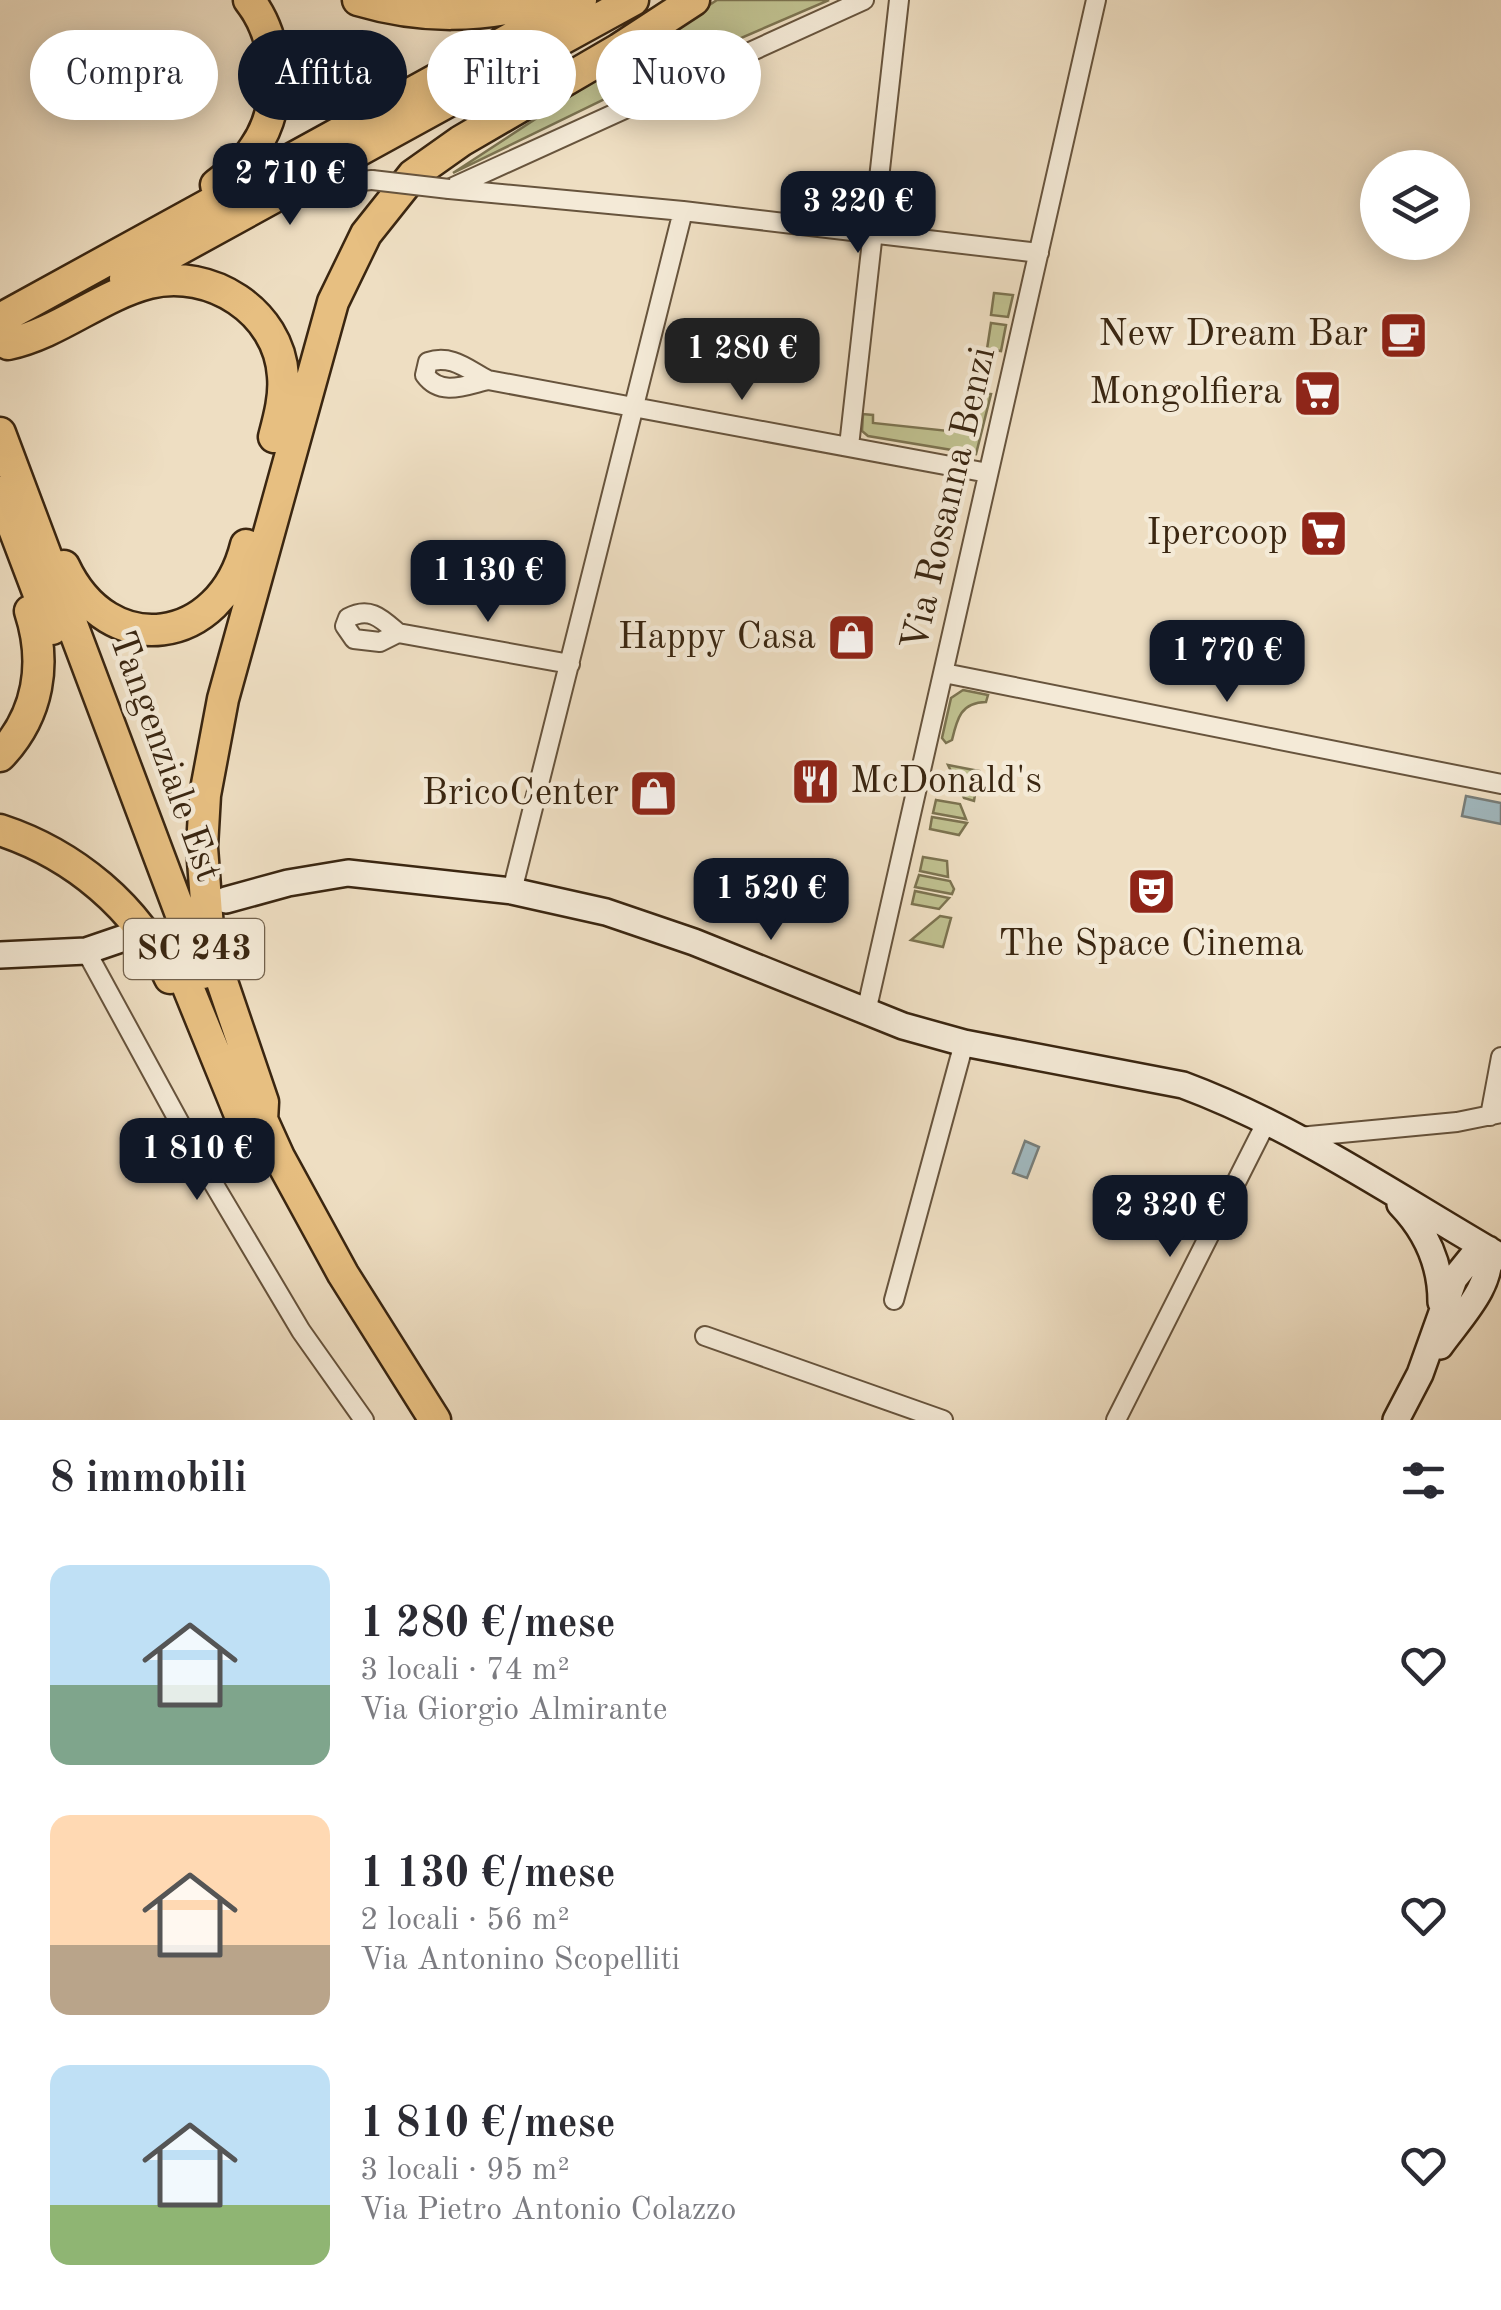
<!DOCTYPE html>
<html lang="it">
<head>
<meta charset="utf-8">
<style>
	body { margin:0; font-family:"Old Standard TT",serif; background:#f7f7f7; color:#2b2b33; height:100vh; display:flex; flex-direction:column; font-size:38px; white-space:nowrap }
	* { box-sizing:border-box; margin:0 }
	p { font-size:32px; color:#7c7c81 }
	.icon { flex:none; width:55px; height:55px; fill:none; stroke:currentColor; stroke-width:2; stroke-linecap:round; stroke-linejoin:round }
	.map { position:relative; height:1420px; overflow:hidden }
	.details { display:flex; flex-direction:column; background:#fff; flex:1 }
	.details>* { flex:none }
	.banner { position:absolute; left:30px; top:30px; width:1000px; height:90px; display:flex; gap:20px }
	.fabs { position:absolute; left:1360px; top:150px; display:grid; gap:20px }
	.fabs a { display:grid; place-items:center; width:110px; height:110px; border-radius:50%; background:#fff; box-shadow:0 5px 25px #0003; font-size:50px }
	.price { position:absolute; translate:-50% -85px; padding:0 22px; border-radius:20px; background:#111827; color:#fff; font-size:32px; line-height:65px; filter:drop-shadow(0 2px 5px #0008) }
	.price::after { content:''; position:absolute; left:50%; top:60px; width:30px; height:22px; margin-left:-15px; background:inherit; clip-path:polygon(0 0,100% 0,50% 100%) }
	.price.active { background:#222; color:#fff }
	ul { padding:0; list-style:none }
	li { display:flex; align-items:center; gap:30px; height:250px; padding:0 50px }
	li span { display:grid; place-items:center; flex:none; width:280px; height:200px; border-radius:20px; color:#555 }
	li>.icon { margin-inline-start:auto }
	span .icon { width:120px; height:120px; fill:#fffc; stroke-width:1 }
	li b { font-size:42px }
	h2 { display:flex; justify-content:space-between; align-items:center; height:120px; padding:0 50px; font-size:42px }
	.tag { padding:0 35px; border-radius:45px; background:#fff; box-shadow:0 5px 25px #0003; font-size:35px; line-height:90px }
	.tag.active { background:#111827; color:#fff }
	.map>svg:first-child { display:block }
</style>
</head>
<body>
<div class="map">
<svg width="1501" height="1420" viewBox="0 0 1501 1420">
	<rect width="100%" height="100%" fill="#eedec2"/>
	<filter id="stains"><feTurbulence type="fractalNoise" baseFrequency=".002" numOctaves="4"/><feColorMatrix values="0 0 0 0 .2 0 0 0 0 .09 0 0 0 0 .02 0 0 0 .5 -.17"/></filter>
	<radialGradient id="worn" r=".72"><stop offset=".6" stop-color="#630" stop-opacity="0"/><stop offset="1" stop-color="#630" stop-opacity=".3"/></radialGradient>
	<path fill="#bfc08f" stroke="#7c7350" stroke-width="2.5" d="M717 0H829L646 79 453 173Z
		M994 293 1013 295 1008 317 991 315Z
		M991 323 1006 325 1001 351 987 349Z
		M982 393 991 394 976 454 868 436 862 431 863 414 873 415V423L976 434Z
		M963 690 988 695 986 702C961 702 957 719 952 740L946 743 942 738 951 698Z
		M948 765 979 771 974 801 964 798Z
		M936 800 960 804 966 819 933 813Z
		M932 817 967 823 959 835 930 829Z
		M923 857 947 861 948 877 920 871Z
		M919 875 950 881 954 889 952 894 915 887Z
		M915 891 949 898 939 909 912 904Z
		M940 916 951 918 943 947 911 940Z"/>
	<path fill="#a1b9c0" stroke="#787e7a" stroke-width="2.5" d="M1466 796 1501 803V824L1462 816Z
		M1025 1141 1039 1147 1027 1178 1013 1173Z"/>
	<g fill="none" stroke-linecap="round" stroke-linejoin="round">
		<defs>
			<path id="street" d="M449 189 683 211 1039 253
				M449 189 864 0
				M308 192 328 184 372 180
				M488 380C466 385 441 397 425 375L428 362C452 354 468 370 488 380L988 473
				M849 446 899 0
				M398 633 380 642 354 639 345 626 348 618C370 606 382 619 398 633L570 664
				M944 673 1501 784
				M512 891 683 211
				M86 951 206 1171 301 1331 364 1420
				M866 1012 1096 0
				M1490 1116 1501 1057
				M1299 1137 1457 1122 1501 1113
				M894 1300 964 1043
				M705 1336 943 1420
				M1116 1420 1267 1121"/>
			<path id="secondary" d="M226 900 288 883 348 873 512 891 606 912 694 942 903 1026 964 1043 1183 1085C1296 1127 1397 1197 1501 1257
				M0 955 86 951 130 936
				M1400 1204C1426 1231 1441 1265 1441 1302
				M1440 1346C1459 1319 1495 1284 1488 1249
				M1396 1420 1420 1374 1454 1279 1475 1253 1488 1249"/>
			<path id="highway" d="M358 0C422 19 481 18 545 0
				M216 185C230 174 245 163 255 147 284 105 280 39 249 0
				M125 279 633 0
				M0 319 581 0
				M8 344C59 333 99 296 149 283 210 268 279 311 283 376 285 396 279 418 274 437
				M0 433 203 973
				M0 492 52 629
				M64 566C109 662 221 646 246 545
				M0 756C39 715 47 663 30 611
				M0 830C73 854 138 907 170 978
				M172 948 251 1142
				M255 1104 279 1157 343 1274 435 1420
				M262 1121 263 1102 216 964 208 928 202 847 205 795 223 699 333 302 366 234 413 175 461 141 619 49 694 0"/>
		</defs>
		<use href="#street" stroke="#67543d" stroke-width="22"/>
		<use href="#secondary" stroke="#3a2611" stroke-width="30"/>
		<use href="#highway" stroke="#3a2611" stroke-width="35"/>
		<use href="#street" stroke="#f4ead7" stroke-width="18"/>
		<use href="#secondary" stroke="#f4ead7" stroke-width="25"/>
		<use href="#highway" stroke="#e7bf81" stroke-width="30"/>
		<defs>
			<path id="street-bridge" d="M372 180 449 189"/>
		</defs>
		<use href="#street-bridge" stroke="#67543d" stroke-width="22" stroke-linecap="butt"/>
		<use href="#street-bridge" stroke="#f4ead7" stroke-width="18"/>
	</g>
	<defs>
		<symbol id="cafe-square" viewBox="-11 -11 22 22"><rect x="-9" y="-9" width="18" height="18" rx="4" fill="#8f2418" stroke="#f4ead7"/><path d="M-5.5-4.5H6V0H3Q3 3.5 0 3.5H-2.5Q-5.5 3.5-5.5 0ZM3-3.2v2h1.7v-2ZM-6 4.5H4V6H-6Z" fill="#fff"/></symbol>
		<symbol id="supermarket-square" viewBox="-11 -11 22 22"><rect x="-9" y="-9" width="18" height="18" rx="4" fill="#8f2418" stroke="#f4ead7"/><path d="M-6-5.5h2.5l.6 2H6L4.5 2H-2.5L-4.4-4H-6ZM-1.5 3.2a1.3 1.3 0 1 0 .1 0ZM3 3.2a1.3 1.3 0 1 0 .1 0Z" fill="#fff"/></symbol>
		<symbol id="shop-square" viewBox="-11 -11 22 22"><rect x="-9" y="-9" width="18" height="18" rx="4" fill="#8f2418" stroke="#f4ead7"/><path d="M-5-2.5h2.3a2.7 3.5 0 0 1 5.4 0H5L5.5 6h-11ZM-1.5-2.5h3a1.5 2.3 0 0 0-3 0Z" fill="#fff"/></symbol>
		<symbol id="restaurant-square" viewBox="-11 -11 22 22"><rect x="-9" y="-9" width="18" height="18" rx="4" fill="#8f2418" stroke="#f4ead7"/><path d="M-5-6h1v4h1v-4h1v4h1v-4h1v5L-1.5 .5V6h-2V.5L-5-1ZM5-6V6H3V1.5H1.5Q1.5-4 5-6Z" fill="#fff"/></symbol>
		<symbol id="theatre-square" viewBox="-11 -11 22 22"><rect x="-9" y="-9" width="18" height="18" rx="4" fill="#8f2418" stroke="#f4ead7"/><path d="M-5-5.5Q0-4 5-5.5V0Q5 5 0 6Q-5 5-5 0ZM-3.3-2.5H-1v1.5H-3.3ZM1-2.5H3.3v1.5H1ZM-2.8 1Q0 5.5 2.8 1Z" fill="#fff"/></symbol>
	</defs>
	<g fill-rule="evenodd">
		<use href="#cafe-square" x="1376" y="308" width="55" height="55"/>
		<use href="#supermarket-square" x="1290" y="366" width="55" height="55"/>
		<use href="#supermarket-square" x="1296" y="506" width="55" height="55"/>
		<use href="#shop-square" x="824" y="610" width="55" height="55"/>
		<use href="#restaurant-square" x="788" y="754" width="55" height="55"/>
		<use href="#shop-square" x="626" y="766" width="55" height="55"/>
		<use href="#theatre-square" x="1124" y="864" width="55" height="55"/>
	</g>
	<g text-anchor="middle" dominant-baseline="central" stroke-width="9" stroke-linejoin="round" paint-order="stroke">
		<rect fill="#f4ead7" stroke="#72614c" stroke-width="2.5" x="124" y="919" width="140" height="60" rx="8"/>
		<g font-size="35" font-weight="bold" fill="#3a2611">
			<text x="194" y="949">SC 243</text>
		</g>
		<g font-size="38" fill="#3a2611" stroke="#f4ead7" text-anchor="end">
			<text x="1368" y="335">New Dream Bar</text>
			<text x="1282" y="393">Mongolfiera</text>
			<text x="1288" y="534">Ipercoop</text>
			<text x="816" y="638">Happy Casa</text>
			<text x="850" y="782" text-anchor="start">McDonald's</text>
			<text x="619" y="794">BricoCenter</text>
			<text x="1151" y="945" text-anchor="middle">The Space Cinema</text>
		</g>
		<g font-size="38" fill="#3a2611" stroke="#f4ead7">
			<text transform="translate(950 499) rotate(-77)">Via Rosanna Benzi</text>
			<text transform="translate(164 757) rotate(70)">Tangenziale Est</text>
		</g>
	</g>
	<rect width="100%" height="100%" filter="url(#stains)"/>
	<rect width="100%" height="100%" fill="url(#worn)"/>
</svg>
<div class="fabs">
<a><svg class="icon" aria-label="layers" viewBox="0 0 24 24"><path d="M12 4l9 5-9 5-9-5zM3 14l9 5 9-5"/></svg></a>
</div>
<b class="price" style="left:290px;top:228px">2 710 €</b>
<b class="price" style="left:858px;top:256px">3 220 €</b>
<b class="price active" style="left:742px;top:403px">1 280 €</b>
<b class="price" style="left:488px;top:625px">1 130 €</b>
<b class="price" style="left:1227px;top:705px">1 770 €</b>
<b class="price" style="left:771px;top:943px">1 520 €</b>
<b class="price" style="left:197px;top:1203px">1 810 €</b>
<b class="price" style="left:1170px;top:1260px">2 320 €</b>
<div class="banner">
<a class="tag">Compra</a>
<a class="tag active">Affitta</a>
<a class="tag">Filtri</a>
<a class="tag">Nuovo</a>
</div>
</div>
<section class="details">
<h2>8 immobili<svg class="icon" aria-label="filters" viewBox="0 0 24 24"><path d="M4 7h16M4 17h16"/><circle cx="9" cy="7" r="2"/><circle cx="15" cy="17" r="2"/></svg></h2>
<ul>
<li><span style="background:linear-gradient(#bfe0f5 60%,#7fa58c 0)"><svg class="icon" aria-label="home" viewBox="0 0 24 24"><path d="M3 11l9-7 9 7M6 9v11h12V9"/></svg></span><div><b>1 280 €/mese</b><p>3 locali · 74 m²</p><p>Via Giorgio Almirante</p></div><svg class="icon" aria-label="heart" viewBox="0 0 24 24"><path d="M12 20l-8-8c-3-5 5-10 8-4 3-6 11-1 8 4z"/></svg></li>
<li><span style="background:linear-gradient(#ffd9b3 65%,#b9a48a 0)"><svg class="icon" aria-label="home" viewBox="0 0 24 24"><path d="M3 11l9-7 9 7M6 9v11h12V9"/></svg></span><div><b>1 130 €/mese</b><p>2 locali · 56 m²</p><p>Via Antonino Scopelliti</p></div><svg class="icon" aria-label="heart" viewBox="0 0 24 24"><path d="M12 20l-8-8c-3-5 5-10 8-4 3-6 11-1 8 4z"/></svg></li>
<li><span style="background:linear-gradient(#bfe0f5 70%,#8fb573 0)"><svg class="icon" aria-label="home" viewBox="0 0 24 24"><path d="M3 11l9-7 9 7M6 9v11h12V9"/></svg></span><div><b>1 810 €/mese</b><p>3 locali · 95 m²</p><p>Via Pietro Antonio Colazzo</p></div><svg class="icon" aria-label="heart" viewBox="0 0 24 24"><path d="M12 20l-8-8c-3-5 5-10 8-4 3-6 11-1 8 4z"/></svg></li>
</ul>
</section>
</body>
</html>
